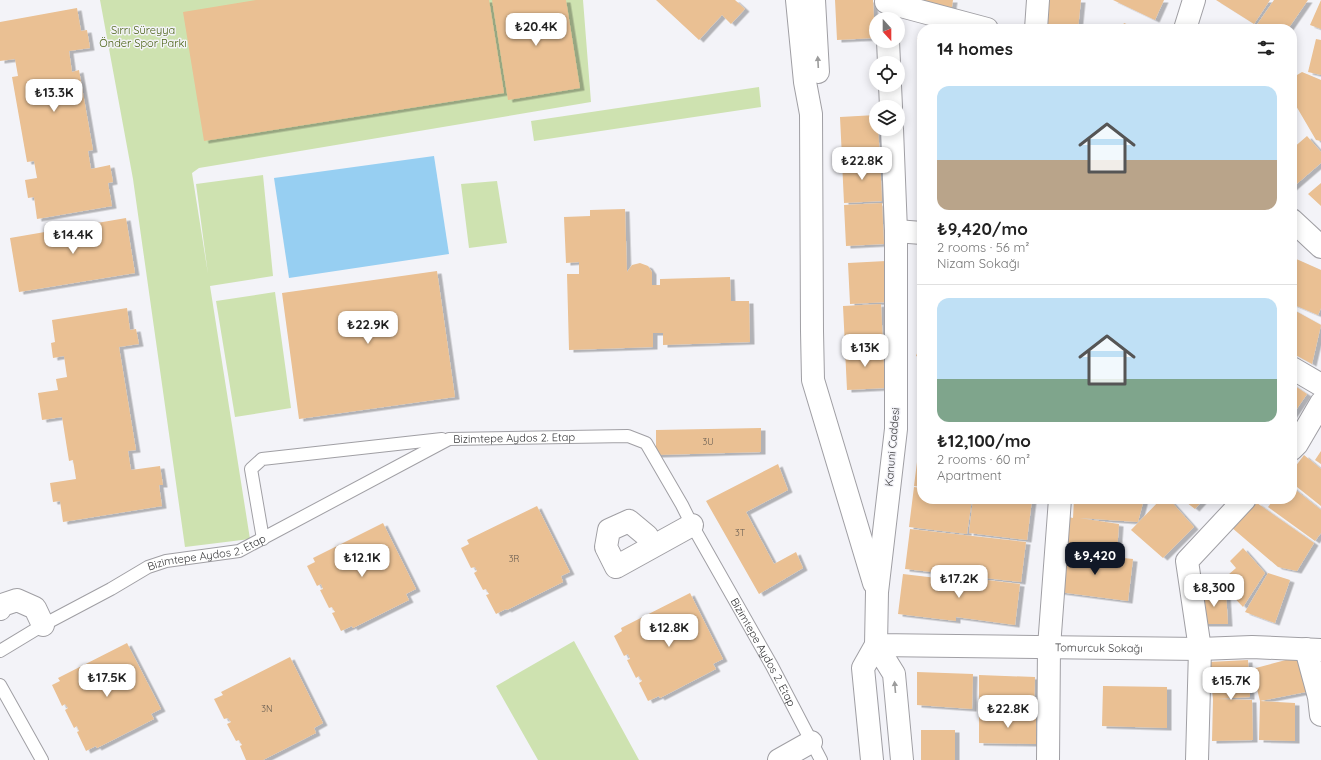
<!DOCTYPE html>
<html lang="en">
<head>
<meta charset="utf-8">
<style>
	body { margin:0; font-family:Quicksand,sans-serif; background:#f2f2f2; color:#222; height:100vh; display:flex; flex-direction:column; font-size:15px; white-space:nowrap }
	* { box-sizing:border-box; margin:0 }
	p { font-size:13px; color:#767676 }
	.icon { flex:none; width:22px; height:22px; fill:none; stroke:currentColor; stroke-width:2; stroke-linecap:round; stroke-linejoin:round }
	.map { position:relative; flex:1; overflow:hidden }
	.details { position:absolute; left:917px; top:24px; width:380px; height:480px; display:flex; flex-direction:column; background:#fff; border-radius:16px; box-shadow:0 2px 10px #0003 }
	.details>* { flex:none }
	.needle { width:26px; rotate:159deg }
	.fabs { position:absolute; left:869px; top:12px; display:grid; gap:8px }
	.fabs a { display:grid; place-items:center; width:36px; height:36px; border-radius:50%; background:#fff; box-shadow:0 2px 10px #0003; font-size:20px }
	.price { position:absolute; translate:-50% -34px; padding:0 9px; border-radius:8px; background:#fff; color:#222; font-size:13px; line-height:26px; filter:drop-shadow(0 1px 2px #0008) }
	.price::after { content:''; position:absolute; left:50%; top:24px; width:12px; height:9px; margin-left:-6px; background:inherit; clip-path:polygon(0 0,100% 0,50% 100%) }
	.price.selected { background:#111827; color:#fff }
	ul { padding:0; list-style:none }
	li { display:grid; align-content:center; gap:8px; height:212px; padding:0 20px }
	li+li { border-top:1px solid #e0e0e0 }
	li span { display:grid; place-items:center; height:124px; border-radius:12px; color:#555 }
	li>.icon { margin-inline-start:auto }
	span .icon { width:72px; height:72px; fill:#fffc; stroke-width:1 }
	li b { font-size:17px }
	h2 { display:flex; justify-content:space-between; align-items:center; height:48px; padding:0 20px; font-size:17px }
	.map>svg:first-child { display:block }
</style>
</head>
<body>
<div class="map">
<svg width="1321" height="760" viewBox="0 0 1321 760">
	<defs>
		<filter id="shadow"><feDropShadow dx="4.5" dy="2.5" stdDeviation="0" flood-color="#0004"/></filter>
	</defs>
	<rect width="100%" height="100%" fill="#f3f3f8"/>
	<path fill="#cee2b0" d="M100 0H583L591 102 199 168 192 173 208 274 196 184 263 175 273 276 210 286 250 539 185 547 133 179Z
		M759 87 761 107 534 141 531 121Z
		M497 181 507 243 469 248 461 184Z
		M275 292 291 408 235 417 216 301Z
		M574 641 639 760H538L496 686Z"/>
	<path fill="#97cff2" d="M434 156 449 254 289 278 274 178Z"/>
	<path fill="#eac093" filter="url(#shadow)" d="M256 0H489L504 93 204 141 183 12Z
		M492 0H566L580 88 508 100Z
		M656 0H735L745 9 731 24 722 15 699 40Z
		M835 0H873L875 38 837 40Z
		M919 0H953L951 13Z
		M1049 0H1081L1078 29H1046Z
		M1113 0H1164L1155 20Z
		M1216 0H1270L1254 24Z
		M1274 0H1308L1288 29H1254Z
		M1321 0V29L1310 25Z
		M77 8 81 31 87 30 90 48 69 51 72 72 79 70 93 150 88 151 91 169 110 165 113 182 108 183 112 206 37 219 34 197 28 198 25 180 37 178 34 161 27 162 12 77 18 76 15 59 0 61V22Z
		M1124 23 1139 29H1121Z
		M917 38H922V77L918 78Z
		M1316 39 1321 40V75L1308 72Z
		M1302 72 1321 80V141L1316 140 1292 99V78Z
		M876 115V129H878L880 156 842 158 840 117Z
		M1307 136 1321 152V163L1292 188V149Z
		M880 159 882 201 844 203 842 161Z
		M1321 183V206L1308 194Z
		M882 203 884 244 846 246 844 205Z
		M625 209 627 272 632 265 640 263 648 266 652 272V285H660V279L730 277 731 301H749L750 342 663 345V333H653V347L569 350 567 274H579V262L566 263 564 217 590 216V210Z
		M126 218 135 273 19 292 10 238Z
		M1294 258 1321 270V308L1318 315 1292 304V261Z
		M886 261 888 302 850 304 848 263Z
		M437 271 455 397 299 419 282 293Z
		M881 304 883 345 845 347 843 306Z
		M127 308 130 330 136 329 139 344 119 347 136 450 128 451 131 470 160 466 163 485H159L162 506 63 522 60 501 53 502 50 483 76 479 73 460 69 461 62 417 42 420 38 393 58 390 56 379 67 377 64 356 53 358 51 343 55 342 52 320Z
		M1292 309 1321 325 1312 364 1292 353Z
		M922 340V358L916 356Z
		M883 347 885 388 847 390 845 349Z
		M1292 384 1307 394 1292 416Z
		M761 428V452L656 455V430Z
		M919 446H922V487L914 486Z
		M1321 451V464L1315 460Z
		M1304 455 1321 469V506L1292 483V471Z
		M778 464 788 490 746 512 774 564 796 552 803 568 759 594 706 501Z
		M914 487 922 488V499H972L967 534 909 527Z
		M1292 487 1321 510V533L1315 541 1268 507 1274 499H1292Z
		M973 499H1022L1032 500 1027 540 969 533Z
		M1074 499H1144L1138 522 1079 518 1119 524 1117 552 1062 547 1064 516 1073 518Z
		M1161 499H1169L1194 527 1163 558 1131 530Z
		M1182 499H1204L1195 509Z
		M1257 503 1314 543 1297 571 1278 567 1231 527Z
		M537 506 570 572 561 576 563 582 507 610 506 609 496 614 486 595 489 594 486 589 483 590 474 573 477 571 475 567 471 568 461 548 469 544 467 540Z
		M383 523 416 589 406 594 409 600 353 628 352 626 341 631 332 613 335 612 332 607 329 608 320 590 323 589 321 584 317 586 307 566 315 562 313 558Z
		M910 529 1026 542 1021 582 905 569Z
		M1243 548 1265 573 1243 607 1224 587 1233 582 1228 575 1236 568 1230 561Z
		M1061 551 1133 559 1128 601 1059 592Z
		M1268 573 1290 580 1275 623 1245 612Z
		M903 574 962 581V577L1020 584 1015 625 956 617V621L898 614Z
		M1201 591 1226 593 1228 624H1203Z
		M690 593 723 659 713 664 716 669 660 698 659 696 648 701 639 683 642 681 639 676 636 678 627 660 630 659 628 654 624 656 614 636 622 631 621 628Z
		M127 643 161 709 151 714 154 719 97 748 96 746 86 751 77 732 79 731 77 726 74 728 65 710 68 708 65 704 62 706 52 685 60 681 58 678Z
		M290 657 323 723 314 728 316 733 263 760H246L240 746 242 745 239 740 236 741 227 724 231 722 228 718 224 719 214 699 223 695 221 692Z
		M1297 657 1306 692 1260 701 1252 669Z
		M1248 660 1250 697 1216 699 1252 700 1253 740 1212 741 1213 699 1209 662Z
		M917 672 973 674 972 709 917 705Z
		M979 675 1035 677 1034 712 979 709Z
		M1103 686 1167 687V728L1102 726Z
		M1260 701 1295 703V741L1259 740Z
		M1036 714V744L979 743V715Z
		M921 730H955V760H921Z"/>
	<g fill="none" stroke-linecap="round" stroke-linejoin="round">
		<defs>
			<g id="lane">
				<path d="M263 539 251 469 262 459 442 439"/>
				<path id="s1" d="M0 651 43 625 111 589 148 567 166 561 239 551 449 439 628 436 646 443 682 505 692 525 772 666 821 760"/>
				<path d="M0 685 42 760"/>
			</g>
			<g id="street">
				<path d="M797 0 805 82 811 114 812 331 813 380 874 583"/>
				<path d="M814 0 818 72"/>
				<path d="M886 2 987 29"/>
				<path d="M1036 29 1038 0"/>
				<path d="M1185 29 1194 0"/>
				<path d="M888 41 889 63"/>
				<path d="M890 85 891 107"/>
				<path id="s2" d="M892 129 896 231V429L877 592 876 645 1200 649 1252 647 1321 650"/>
				<path d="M1292 220 1321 247"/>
				<path d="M896 231 922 233"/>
				<path d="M1292 368 1321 385"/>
				<path d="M1292 449 1297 444 1321 403"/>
				<path d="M647 536 629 521 609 530 606 547 616 567 692 525"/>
				<path d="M0 609 2 605 17 600 35 608 43 625"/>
				<path d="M1306 649 1319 697 1321 715"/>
				<path d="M779 760 811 742"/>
				<path d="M1048 760 1049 647 1060 499"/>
				<path d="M1197 760 1200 649 1187 561 1245 499"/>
			</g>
			<path id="secondary" d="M872 760 863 668 876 645 894 674 902 760"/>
		</defs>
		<use href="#lane" stroke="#a09fa4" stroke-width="14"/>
		<use href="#street" stroke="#a09fa4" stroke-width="24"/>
		<use href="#secondary" stroke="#a09fa4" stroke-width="24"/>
		<use href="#lane" stroke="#fff" stroke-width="12"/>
		<use href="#street" stroke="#fff" stroke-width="22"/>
		<use href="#secondary" stroke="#fff" stroke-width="22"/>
	</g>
	<defs><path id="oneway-solid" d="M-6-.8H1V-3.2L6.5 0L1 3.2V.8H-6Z"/></defs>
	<g fill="#9c9c9c">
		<use href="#oneway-solid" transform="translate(818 62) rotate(-93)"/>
		<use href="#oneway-solid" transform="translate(895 687) rotate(-95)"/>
	</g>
	<g text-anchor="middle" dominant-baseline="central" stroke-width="3" stroke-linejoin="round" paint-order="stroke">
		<g font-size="9" fill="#645a50">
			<text x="708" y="441">3U</text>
			<text x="740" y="532">3T</text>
			<text x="514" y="558">3R</text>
			<text x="267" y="708">3N</text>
		</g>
		<g font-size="11" fill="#496112" stroke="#f3f3f8">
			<text x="143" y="30">Sırrı Süreyya<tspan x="143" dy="13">Önder Spor Parkı</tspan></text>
		</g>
		<g font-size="11" fill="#38383a" stroke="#f3f3f8">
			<text stroke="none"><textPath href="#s1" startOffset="566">Bizimtepe Aydos 2. Etap</textPath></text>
			<text transform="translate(892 447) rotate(-85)">Kanuni Caddesi</text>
			<text stroke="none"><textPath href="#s1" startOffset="231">Bizimtepe Aydos 2. Etap</textPath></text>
			<text stroke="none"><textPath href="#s2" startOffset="740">Tomurcuk Sokağı</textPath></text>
			<text stroke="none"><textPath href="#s1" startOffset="939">Bizimtepe Aydos 2. Etap</textPath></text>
		</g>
	</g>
</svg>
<div class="fabs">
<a><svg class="needle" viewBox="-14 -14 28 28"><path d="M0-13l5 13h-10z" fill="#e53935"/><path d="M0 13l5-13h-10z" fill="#767676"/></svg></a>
<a><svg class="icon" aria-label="locate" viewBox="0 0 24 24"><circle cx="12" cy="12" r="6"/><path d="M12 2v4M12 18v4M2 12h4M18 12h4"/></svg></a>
<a><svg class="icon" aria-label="layers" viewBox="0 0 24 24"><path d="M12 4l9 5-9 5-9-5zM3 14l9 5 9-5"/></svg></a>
</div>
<b class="price" style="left:536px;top:47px">₺20.4K</b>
<b class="price" style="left:54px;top:113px">₺13.3K</b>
<b class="price" style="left:862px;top:181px">₺22.8K</b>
<b class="price" style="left:73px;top:255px">₺14.4K</b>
<b class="price" style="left:368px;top:345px">₺22.9K</b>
<b class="price" style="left:865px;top:368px">₺13K</b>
<b class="price selected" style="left:1095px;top:576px">₺9,420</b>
<b class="price" style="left:362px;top:578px">₺12.1K</b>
<b class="price" style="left:959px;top:599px">₺17.2K</b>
<b class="price" style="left:1214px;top:608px">₺8,300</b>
<b class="price" style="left:669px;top:648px">₺12.8K</b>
<b class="price" style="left:107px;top:698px">₺17.5K</b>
<b class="price" style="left:1231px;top:701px">₺15.7K</b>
<b class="price" style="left:1008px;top:729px">₺22.8K</b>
<section class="details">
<h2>14 homes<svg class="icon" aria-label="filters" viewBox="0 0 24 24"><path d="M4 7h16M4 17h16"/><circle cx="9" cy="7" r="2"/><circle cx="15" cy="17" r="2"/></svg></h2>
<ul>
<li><span style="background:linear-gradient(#bfe0f5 60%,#b9a48a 0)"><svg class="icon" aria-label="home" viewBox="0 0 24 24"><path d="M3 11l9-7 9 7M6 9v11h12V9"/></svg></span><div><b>₺9,420/mo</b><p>2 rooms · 56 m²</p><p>Nizam Sokağı</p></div></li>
<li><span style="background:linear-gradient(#bfe0f5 65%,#7fa58c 0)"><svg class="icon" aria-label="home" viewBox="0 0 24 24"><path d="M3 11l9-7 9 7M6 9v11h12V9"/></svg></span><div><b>₺12,100/mo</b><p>2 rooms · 60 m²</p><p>Apartment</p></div></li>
</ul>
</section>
</div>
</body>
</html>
